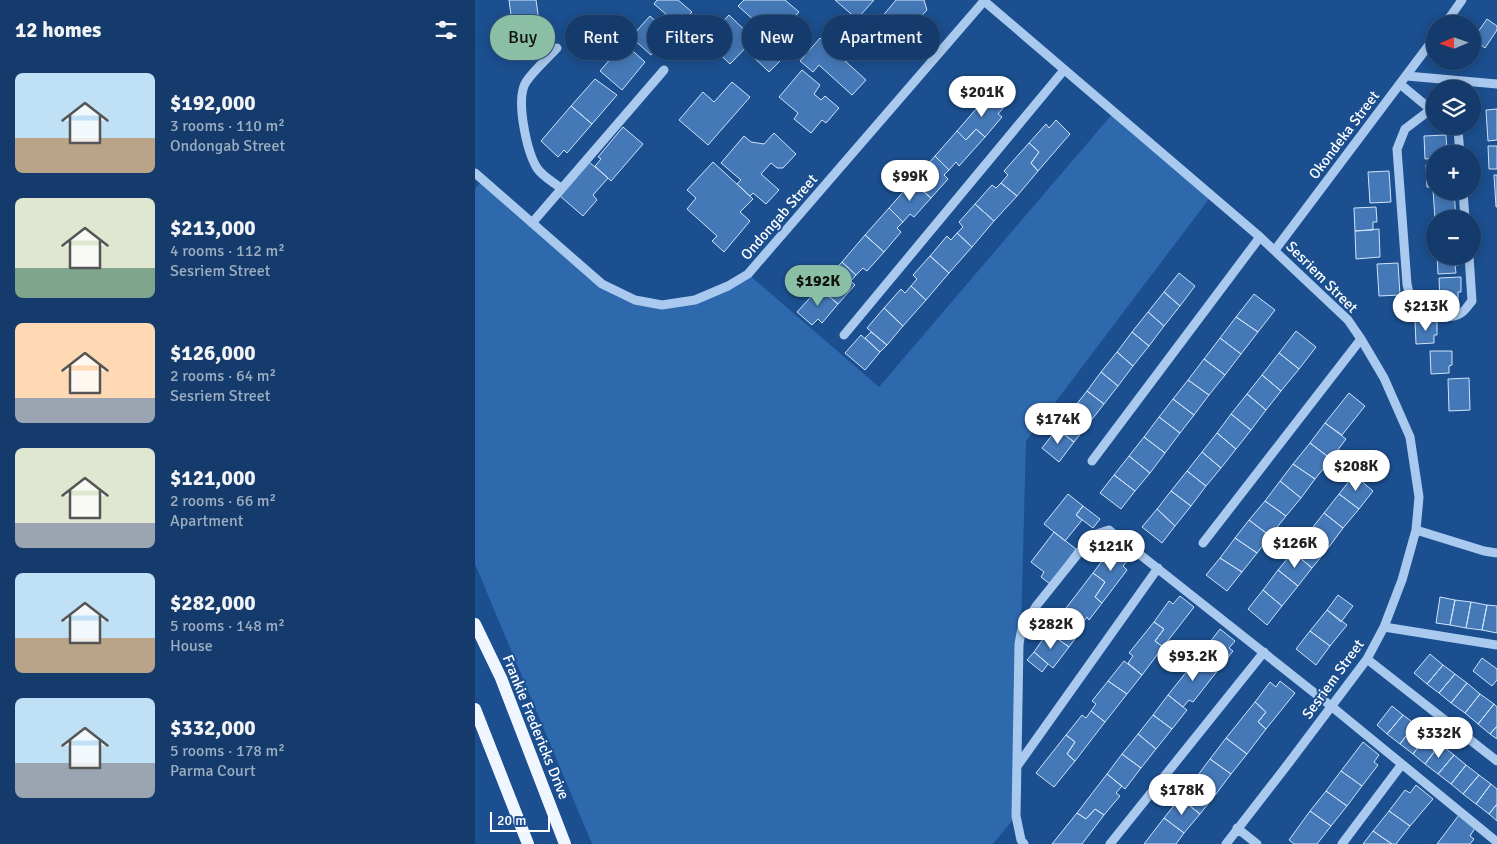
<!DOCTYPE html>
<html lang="en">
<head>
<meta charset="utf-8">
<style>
	body { margin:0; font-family:Signika,sans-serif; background:#214673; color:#f1f3f6; height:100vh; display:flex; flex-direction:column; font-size:19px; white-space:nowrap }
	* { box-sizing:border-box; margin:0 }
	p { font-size:16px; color:#9dadc1 }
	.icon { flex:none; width:28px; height:28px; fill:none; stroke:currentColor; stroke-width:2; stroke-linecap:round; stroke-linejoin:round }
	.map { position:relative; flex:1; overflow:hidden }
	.sheet { display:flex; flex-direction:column; background:#143b6b; width:475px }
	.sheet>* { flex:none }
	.guide { position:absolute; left:15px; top:15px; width:475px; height:45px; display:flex; gap:10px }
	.needle { width:32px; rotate:268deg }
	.buttons { position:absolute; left:951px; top:15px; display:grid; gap:10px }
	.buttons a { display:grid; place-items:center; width:55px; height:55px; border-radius:50%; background:#143b6b; box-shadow:0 2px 12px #0003,0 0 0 1px #33557e; font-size:25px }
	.scale { position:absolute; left:15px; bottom:12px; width:60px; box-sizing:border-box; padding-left:5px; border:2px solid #fff; border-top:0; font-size:14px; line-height:18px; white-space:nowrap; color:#fff; -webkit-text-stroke:4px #1b4f8f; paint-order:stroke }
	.price { position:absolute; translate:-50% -42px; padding:0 11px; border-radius:18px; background:#fff; color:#222; font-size:16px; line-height:32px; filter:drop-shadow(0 1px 2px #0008) }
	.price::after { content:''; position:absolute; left:50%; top:30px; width:15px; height:11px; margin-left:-8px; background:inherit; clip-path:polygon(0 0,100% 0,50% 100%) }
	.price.active { background:#8abfa5; color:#111 }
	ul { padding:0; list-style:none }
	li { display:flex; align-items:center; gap:15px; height:125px; padding:0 15px }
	li span { display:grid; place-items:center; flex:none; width:140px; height:100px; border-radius:8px; color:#555 }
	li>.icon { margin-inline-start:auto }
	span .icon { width:60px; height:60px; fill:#fffc; stroke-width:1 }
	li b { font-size:21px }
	h2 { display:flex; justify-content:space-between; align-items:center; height:60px; padding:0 15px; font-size:21px }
	.pill { padding:0 18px; border-radius:22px; background:#143b6b; box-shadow:0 2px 12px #0003,0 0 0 1px #33557e; font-size:18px; line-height:45px }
	.pill.active { background:#8abfa5; color:#111 }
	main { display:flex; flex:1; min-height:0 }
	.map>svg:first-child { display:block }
</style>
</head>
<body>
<main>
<section class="sheet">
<h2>12 homes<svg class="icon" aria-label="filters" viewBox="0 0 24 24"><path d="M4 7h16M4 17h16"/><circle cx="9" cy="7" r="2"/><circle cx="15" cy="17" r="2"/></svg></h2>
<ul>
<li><span style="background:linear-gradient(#bfe0f5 65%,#b9a48a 0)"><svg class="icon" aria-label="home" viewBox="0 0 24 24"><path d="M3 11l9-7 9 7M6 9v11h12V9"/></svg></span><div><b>$192,000</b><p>3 rooms · 110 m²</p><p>Ondongab Street</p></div></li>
<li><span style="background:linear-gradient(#dfe7d0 70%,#7fa58c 0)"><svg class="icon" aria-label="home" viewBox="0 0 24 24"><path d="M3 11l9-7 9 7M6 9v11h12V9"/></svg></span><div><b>$213,000</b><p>4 rooms · 112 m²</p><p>Sesriem Street</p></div></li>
<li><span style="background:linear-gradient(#ffd9b3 75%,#9aa5b1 0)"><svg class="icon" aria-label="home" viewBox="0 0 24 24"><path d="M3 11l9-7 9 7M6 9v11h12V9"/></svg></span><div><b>$126,000</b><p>2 rooms · 64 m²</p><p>Sesriem Street</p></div></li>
<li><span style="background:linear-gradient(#dfe7d0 75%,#9aa5b1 0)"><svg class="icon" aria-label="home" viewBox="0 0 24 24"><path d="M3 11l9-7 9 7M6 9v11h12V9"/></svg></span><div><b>$121,000</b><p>2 rooms · 66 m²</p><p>Apartment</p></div></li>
<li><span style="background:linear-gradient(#bfe0f5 65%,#b9a48a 0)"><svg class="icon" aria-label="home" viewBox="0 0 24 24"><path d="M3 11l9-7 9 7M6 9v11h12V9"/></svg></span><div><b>$282,000</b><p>5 rooms · 148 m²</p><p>House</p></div></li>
<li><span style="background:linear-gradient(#bfe0f5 65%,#9aa5b1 0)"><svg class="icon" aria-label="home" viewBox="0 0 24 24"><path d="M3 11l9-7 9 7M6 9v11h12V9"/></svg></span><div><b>$332,000</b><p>5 rooms · 178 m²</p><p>Parma Court</p></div></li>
</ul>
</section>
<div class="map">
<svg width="1022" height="844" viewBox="0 0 1022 844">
	<rect width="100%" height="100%" fill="#1b4f8f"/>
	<path fill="#2e69ad" d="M639 112 737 195 551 441 541 816 518 844H117L0 564V189L8 180 127 284 160 300 187 305 220 300 273 274 404 387Z"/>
	<path fill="#4478b7" stroke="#cfe3fa" d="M34 0H61L67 42 40 45Z
		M182 0H203L217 12 205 26 179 4Z
		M269 0H310L324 12 300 39 263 6Z
		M360 0H399L382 19Z
		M421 0H449L452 10 437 26 441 29 427 45 401 24Z
		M254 15 279 39 255 64 230 40Z
		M175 16 195 34 176 55 156 37Z
		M1012 19 1022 26V30L1010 48 998 39Z
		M284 33 309 57 294 72 269 48Z
		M345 38 391 80 377 95 344 65 338 72 325 61Z
		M149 43 170 62 147 90 125 71Z
		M327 70 345 85 339 94 346 100 350 96 364 108 351 123 347 120 336 133 319 119 323 113 304 97Z
		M120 79 142 95 117 124 96 106Z
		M257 82 275 97 233 145 204 120 228 92 239 102Z
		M514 94 529 107 523 114 527 117 510 137 501 129 491 140 482 131Z
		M96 106 117 124 92 153 89 150 83 157 66 141Z
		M1022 109V140L1013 141 1011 110Z
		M581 120 595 134 563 171 556 163 564 152 554 143 571 124 574 128Z
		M148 127 168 144 136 181 120 166 126 159 123 157Z
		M501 129 510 137 484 166 481 162 474 170 460 156 482 131 491 140Z
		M299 133 321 154 308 168H302L296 163 286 174 304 190 291 204 278 193 275 196 262 184 266 180 246 163 269 136 276 142 289 144Z
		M971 135 972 150H968V154H960V158L950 159 949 136Z
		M554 143 564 152 556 163 563 171 542 196 526 183 533 175 529 171Z
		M1013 146H1022V169H1014Z
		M460 156 474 170 469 175 473 179 456 198 437 182Z
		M114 162 133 178 118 195 122 200 108 216 85 196Z
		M238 162 278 199 265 212 275 221 249 252 237 241 242 236 212 209 221 198 212 190Z
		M960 164V187H952L951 165Z
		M914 171 916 202 895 203 893 172Z
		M1019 175H1022V207H1021Z
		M437 182 456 198 439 217 435 214 428 222 414 208Z
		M526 183 542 196 519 221 500 204 517 185 521 188Z
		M958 190 979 191 981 219H960Z
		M500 204 519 221 497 247 482 233 488 227 484 222Z
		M901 207 902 222H898V230L880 231 879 208Z
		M414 208 428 222 422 228 426 232 409 252 390 235Z
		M904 229 905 257 881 259 880 231Z
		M482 233 497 247 474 273 455 256 472 236 476 240Z
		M390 235 409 252 392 271 388 268 381 275 367 262Z
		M455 256 474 273 451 300 436 286 442 279 438 275Z
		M962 256H984V265H980L981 273 963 274Z
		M367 262 381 275 376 281 380 285 363 304 344 288Z
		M923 263 925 295 904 296 902 264Z
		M704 273 720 286 705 306 689 292Z
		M986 277V292H983V300L965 301 964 278Z
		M436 286 451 300 428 326 409 308 426 289 430 293Z
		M344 288 363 304 347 323 343 319 337 325 322 312Z
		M689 292 705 306 689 326 673 312Z
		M779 294 800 310 783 332 761 317Z
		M409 308 428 326 412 345 392 328Z
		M673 312 689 326 674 346 657 332Z
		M761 317 783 332 766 354 745 338Z
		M962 320V335H959V343L941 344 940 321Z
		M821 331 841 347 824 369 804 353Z
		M396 332 412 345 405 352 390 338Z
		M657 332 674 346 658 366 642 352Z
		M386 335 405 352 390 370 370 353Z
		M745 338 766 354 750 375 729 359Z
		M955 351H977V365L974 366V373L956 374Z
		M642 352 658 366 643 386 626 372Z
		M804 353 824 369 806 391 787 375Z
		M729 359 750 375 734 395 713 380Z
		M626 372 643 386 629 404 612 391Z
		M787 375 806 391 791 410 772 394Z
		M994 378 995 410 974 411 973 379Z
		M713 380 734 395 719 415 698 399Z
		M612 391 629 404 614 423 597 410Z
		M874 393 890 406 867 435 850 423Z
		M772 394 791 410 776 430 756 414Z
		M698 399 719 415 705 433 684 417Z
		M597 410 614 423 599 442 582 429Z
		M756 414 776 430 761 449 742 433Z
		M684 417 705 433 690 453 669 437Z
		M850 423 871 439 856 459 835 443Z
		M582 429 599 442 584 462 567 448Z
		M742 433 761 449 746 468 727 452Z
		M669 437 690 453 675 473 654 456Z
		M835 443 856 459 840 479 818 464Z
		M727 452 746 468 731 486 712 471Z
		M654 456 675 473 660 491 639 475Z
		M818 464 840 479 826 498 805 481Z
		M712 471 731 486 716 506 696 491Z
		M639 475 660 491 646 509 625 493Z
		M879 475 898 491 884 509 864 494Z
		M805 481 826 498 811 516 790 501Z
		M696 491 716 506 700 526 682 509Z
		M593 494 608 506 601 515 607 520 590 541 569 524Z
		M864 494 884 509 868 528 849 513Z
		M790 501 811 516 795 536 774 520Z
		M608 506 625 519 618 528 601 515Z
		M682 509 700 526 687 543 667 527Z
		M849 513 868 528 854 547 834 532Z
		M774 520 795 536 782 553 760 538Z
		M579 532 601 549 575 584 566 577 569 572 556 562Z
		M834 532 854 547 837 568 818 552Z
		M760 538 782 553 767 572 745 558Z
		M642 548 655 558 648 566 652 570 627 603 620 597 630 582 618 573 633 553 636 555Z
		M818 552 837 568 823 586 803 570Z
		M745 558 767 572 752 591 731 575Z
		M803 570 823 586 807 606 788 590Z
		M618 573 630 582 620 597 627 603 614 620 612 617 606 625 588 612Z
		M788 590 807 606 792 625 773 609Z
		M863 595 878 606 866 622 852 610Z
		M705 596 719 607 688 647 680 641 689 629 679 622 694 601 698 604Z
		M965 597 980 600 975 625 961 623Z
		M980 600 996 602 991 628 975 625Z
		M996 602 1012 605 1007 630 991 628Z
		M1012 605 1022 606V633L1007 630Z
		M852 610 872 625 855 646 835 631Z
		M588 612 609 627 594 647 573 632Z
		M679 622 689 629 680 641 688 647 667 675 653 663 658 656 654 653Z
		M745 629 760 641 754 648 758 651 743 670 724 656Z
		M835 631 855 646 841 665 821 649Z
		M573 632 594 647 578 668 559 652Z
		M559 652 573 664 567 672 552 660Z
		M955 654 968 665 952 684 939 673Z
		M724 656 743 670 718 702 714 700 708 707 693 695Z
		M1007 658 1022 669V680L1017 686 998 671Z
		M649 661 667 675 652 694 633 681Z
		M968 665 980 674 964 693 952 684Z
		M980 674 992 683 976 703 964 693Z
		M633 681 652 694 630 722 616 711 621 704 617 701Z
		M805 681 820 693 791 729 783 722 791 712 780 702 795 682 801 687Z
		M992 683 1005 694 990 713 976 703Z
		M1005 694 1019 704 1003 724 990 713Z
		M693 695 712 710 697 729 678 715Z
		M780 702 791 712 783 722 791 729 772 754 751 738Z
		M1019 704 1022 707V726L1015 734 1003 724Z
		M917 706 928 715 912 734 902 725Z
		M616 711 630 722 600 761 592 754 600 742 591 735 607 715 611 718Z
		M678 715 697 729 681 749 663 734Z
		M928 715 940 724 925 744 912 734Z
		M940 724 953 734 938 754 925 744Z
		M1022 726V739L1015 734Z
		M663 734 681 749 666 768 647 754Z
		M953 734 965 744 950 764 938 754Z
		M591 735 600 742 592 754 600 761 579 787 561 773Z
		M751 738 772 754 756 774 735 759Z
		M888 742 904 755 899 762 903 765 887 786 866 771Z
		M965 744 979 755 963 774 950 764Z
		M647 754 666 768 650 789 632 774Z
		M979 755 991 765 976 784 963 774Z
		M735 759 756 774 741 794 720 779Z
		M991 765 1004 775 988 794 976 784Z
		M866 771 887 786 872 806 851 791Z
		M632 774 647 786 641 793 645 796 629 815 620 809 611 819 602 813Z
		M1004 775 1016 784 1001 804 988 794Z
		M720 779 741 794 725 814 705 798Z
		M1016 784 1022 789V804L1014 814 1001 804Z
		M941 785 958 799 935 826 914 811 930 790 935 793Z
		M851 791 872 806 856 826 835 811Z
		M705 798 725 814 709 833 689 818Z
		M1022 804V821L1014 814Z
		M620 809 629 815 607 844H577L602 813 611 819Z
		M835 811 856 826 842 844H819L814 840Z
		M914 811 935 826 921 844H917L898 831Z
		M984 815 1000 828 995 836 999 839 995 844H962Z
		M689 818 709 833 701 844H669Z
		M898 831 917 844H888Z"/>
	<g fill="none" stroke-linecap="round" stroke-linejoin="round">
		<path stroke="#a9c9ee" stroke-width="9" d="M508 0 785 237 873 320 886 339 909 378 935 437 944 497 941 530 927 580 909 627 892 659 813 764 751 844
			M970 24 987 0
			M82 48C72 59 59 70 51 82 40 99 52 152 62 168 67 176 78 182 86 188
			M932 76 1022 84
			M925 84 960 113
			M955 110 930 129 922 149 932 284 936 302C950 311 969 323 986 313 990 311 994 304 997 301L994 256
			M979 126 983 130 985 154
			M0 173 127 284 160 300 187 305 220 300 253 286 273 274 509 1
			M988 191 990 219
			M57 223 189 70
			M800 250 960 37
			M369 335 589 70
			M617 461 785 237
			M941 530 1009 551 1022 553
			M728 543 886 339
			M909 627 1022 645
			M892 659 1022 761
			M543 765 683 568
			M762 828 782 844
			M549 844 546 840 541 816 544 644 547 628 562 605 618 535 634 530 856 706 1022 842
			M635 844 789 652
			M867 844 927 764"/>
		<path stroke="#f0f6ff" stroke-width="12" d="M0 624 26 678 90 844
			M0 709 53 844"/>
	</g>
	<g text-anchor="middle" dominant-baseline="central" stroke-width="4" stroke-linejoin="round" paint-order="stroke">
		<g font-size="15" fill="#fff" stroke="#1b4f8f">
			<text transform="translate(869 135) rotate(-53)">Okondeka Street</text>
			<text transform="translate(304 217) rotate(-49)">Ondongab Street</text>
			<text transform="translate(847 277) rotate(45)">Sesriem Street</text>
			<text transform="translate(858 679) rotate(-54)">Sesriem Street</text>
			<text transform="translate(61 727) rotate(68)">Frankie Fredericks Drive</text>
		</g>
	</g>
</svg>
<div class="buttons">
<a><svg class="needle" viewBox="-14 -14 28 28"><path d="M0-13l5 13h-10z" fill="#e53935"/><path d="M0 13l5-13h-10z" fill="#9dadc1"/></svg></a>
<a><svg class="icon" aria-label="layers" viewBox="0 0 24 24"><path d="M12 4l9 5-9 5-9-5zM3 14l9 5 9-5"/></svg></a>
<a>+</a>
<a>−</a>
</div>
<div class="scale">20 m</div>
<b class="price" style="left:507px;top:118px">$201K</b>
<b class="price" style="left:435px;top:202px">$99K</b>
<b class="price active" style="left:343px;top:307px">$192K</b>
<b class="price" style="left:951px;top:332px">$213K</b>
<b class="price" style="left:583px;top:445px">$174K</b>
<b class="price" style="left:881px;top:492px">$208K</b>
<b class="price" style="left:820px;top:569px">$126K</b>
<b class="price" style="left:636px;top:572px">$121K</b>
<b class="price" style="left:576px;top:650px">$282K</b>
<b class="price" style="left:718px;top:682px">$93.2K</b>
<b class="price" style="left:964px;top:759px">$332K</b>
<b class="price" style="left:707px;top:816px">$178K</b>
<div class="guide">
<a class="pill active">Buy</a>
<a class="pill">Rent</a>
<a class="pill">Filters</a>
<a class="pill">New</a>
<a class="pill">Apartment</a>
</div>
</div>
</main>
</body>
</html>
